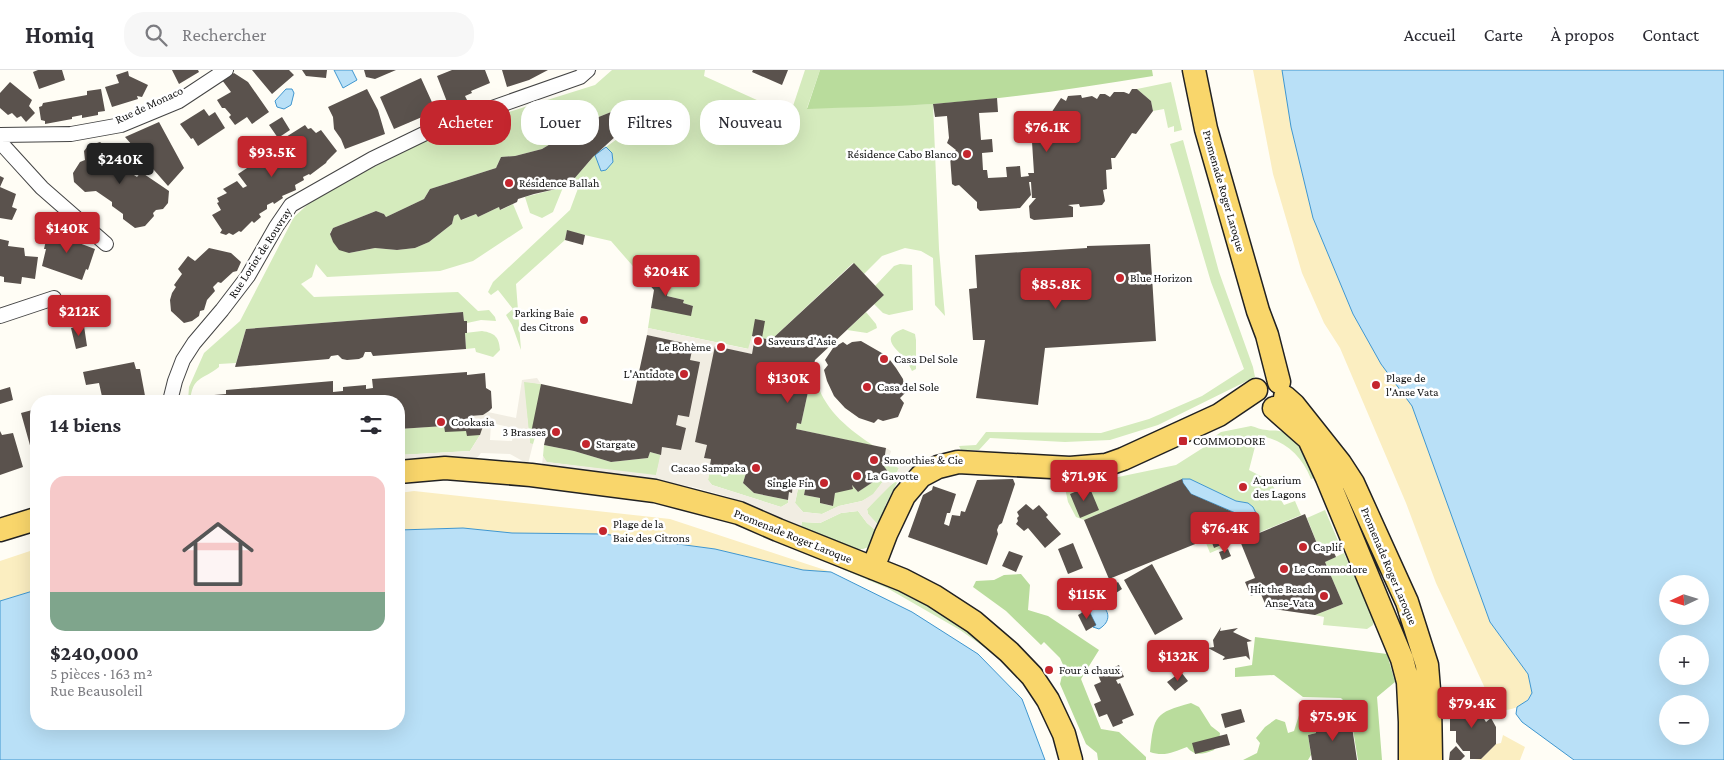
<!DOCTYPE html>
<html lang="fr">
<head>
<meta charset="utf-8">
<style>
	body { margin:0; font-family:"Crimson Pro",serif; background:#f7f7f7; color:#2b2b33; height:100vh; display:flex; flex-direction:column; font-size:19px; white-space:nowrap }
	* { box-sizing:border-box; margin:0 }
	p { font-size:16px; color:#7c7c81 }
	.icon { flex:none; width:28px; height:28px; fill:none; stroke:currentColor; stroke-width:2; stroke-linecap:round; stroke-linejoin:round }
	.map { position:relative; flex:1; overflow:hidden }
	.side { position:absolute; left:30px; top:325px; width:375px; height:335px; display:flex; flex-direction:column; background:#fff; border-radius:20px; box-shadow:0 5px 20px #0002 }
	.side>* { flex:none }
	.guide { position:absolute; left:420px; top:30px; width:475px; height:45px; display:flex; gap:10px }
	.needle { width:32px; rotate:266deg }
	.tools { position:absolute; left:1659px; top:505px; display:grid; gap:10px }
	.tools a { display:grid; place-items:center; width:50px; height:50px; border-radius:50%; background:#fff; box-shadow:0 5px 20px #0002; font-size:25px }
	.price { position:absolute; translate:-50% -42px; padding:0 11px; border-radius:5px; background:#c4262e; color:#fff; font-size:16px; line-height:32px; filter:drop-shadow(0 1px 2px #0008) }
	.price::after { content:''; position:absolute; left:50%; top:30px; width:15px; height:11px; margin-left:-8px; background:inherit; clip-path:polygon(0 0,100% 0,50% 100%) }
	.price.active { background:#222; color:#fff }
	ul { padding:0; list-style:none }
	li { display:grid; align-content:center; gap:10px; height:265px; padding:0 20px }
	li span { display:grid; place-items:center; height:155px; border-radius:15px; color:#555 }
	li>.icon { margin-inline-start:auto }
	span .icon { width:90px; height:90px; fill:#fffc; stroke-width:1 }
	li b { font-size:21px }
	h2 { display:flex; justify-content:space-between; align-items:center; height:60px; padding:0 20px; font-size:21px }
	.pill { padding:0 18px; border-radius:20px; background:#fff; box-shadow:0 5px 20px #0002; font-size:18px; line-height:45px }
	.pill.active { background:#c4262e; color:#fff }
	header { display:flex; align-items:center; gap:30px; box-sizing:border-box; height:70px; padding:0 25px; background:#fff; border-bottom:1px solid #e1e1e2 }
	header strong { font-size:24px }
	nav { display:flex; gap:28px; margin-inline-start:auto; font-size:18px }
	.search { width:350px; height:45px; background:#f7f7f7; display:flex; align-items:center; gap:12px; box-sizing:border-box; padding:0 18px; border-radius:20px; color:#7c7c81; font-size:19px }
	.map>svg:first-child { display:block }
</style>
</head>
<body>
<header>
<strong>Homiq</strong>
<div class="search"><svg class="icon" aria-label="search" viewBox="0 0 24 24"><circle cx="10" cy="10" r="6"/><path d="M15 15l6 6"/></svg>Rechercher</div>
<nav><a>Accueil</a><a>Carte</a><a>À propos</a><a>Contact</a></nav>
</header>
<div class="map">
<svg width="1724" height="690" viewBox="0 0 1724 690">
	<rect width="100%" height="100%" fill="#fffdf5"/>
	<path fill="#d5ebbd" d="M612 0H705L704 6 790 45 805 0H820L807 38 933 34 939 179 945 246 935 235 933 188 921 181 905 178 882 186 864 204 853 193 771 270 752 266 749 279 648 258 651 238 691 245 693 236 683 233 684 230 667 226 669 216 645 210 611 171 567 161 565 170 516 214 521 280 512 255 506 245 513 239 498 220 491 225 488 222 493 212 570 140 580 113 574 109 595 85 617 69 619 54 611 42 564 61 557 70 542 79 515 86 501 87 496 98 430 119 424 129 386 147 384 144 376 141 333 158 330 163 333 172 349 183 375 178 397 180 415 178 429 172 452 154 454 146 458 144 462 150 476 144 478 147 499 137 501 140 513 134 523 158 473 191 440 201 327 207 316 194 312 207 301 214 314 227 458 222 478 241 489 240 495 247 496 251 481 250 467 253 466 251H464L463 242 246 259 236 293 219 294V297C201 311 193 306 190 331H188L189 317 204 283 240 251 294 147 317 126 439 64 595 15Z
		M1171 12 1182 60 1174 62V56L1168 58 1164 39 1153 41 1151 31 1137 19Z
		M1183 70 1219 202 1253 297 1255 307 1158 355 1110 370 1065 372 990 368 979 380H961L959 376 976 375 986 362 1101 363 1149 349 1202 326 1244 299 1211 212 1170 74Z
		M564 115 553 142 542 148 530 143 525 127 556 119Z
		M900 194 912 195 913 240 889 245 883 243 874 234 884 225 875 216 894 196Z
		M866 242 876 254 877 258 867 263 847 260Z
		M903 259 915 264 916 270V299L912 301C910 297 908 293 906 290 896 278 879 268 903 259Z
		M482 261C495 263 499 267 500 280L493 287 476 282 475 278 466 279 465 263Z
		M815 290C815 297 814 306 817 313 826 342 850 360 874 376L796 359 797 353 801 354Z
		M523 311 541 314 536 364 533 374H530Z
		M484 353 480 365 470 381 399 385V359Z
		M1251 356C1256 357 1261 360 1267 360 1270 361 1275 360 1279 361 1298 364 1306 392 1314 408L1311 409C1301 384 1284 370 1258 365L1249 400 1270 411 1284 435 1295 431 1301 445 1210 483 1206 473 1211 471 1214 478 1222 462 1228 459 1233 470 1244 465 1240 455 1257 447 1248 433 1236 431 1190 409H1182L1084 450 1076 447 1068 432 1065 418 1176 395 1209 374 1214 367 1221 362Z
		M544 375 574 381 611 392 648 388 650 382 661 385 656 406 546 392 543 386Z
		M884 391 899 398 897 402 884 410 873 425 862 431 839 436 822 444 803 442 795 433 799 414 806 415 804 425 820 428V433L832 436 835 423 852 415 858 422 887 402 881 392Z
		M710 395 746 403 743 413 754 423 788 430V433L781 437 712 415 708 410Z
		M911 401 905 414 898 411 885 436 891 439 881 458 868 444 867 439 888 417Z
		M1325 440 1339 473 1320 481 1307 448Z
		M858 441 867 453 880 464 874 475 863 479H851L801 456 802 452 820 453 841 443Z
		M1344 483 1374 550 1373 555 1367 559 1323 555 1324 547 1315 545 1343 534 1325 492Z
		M833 487 890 512 989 572 1012 601 987 579 960 560 887 518 842 499Z"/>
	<path fill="#b9dc9c" d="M820 0H1152L1153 6C1080 18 1007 29 933 34 891 37 849 37 807 39Z
		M1021 504 1030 515 1028 540 1048 546 1099 580 1081 609 1101 659 1119 662 1146 687V690H1098L1097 683 1086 674 1060 614 1064 597 1060 588 1044 572 1041 575 1006 541 973 517 976 511 994 510 1004 505Z
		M1255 567 1387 584 1395 612 1377 627 1382 690H1358L1349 636 1341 628 1303 627 1274 605 1235 607V598L1252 595Z
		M1191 633 1199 637 1211 656 1220 663 1219 672 1214 680C1203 684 1195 687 1187 677 1174 682 1164 687 1150 682 1154 645 1155 643 1191 633Z
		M1300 642 1312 649 1316 663 1308 665 1311 685 1308 690H1243L1257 683 1260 673 1256 668 1265 657 1276 649 1285 652 1288 663 1294 661Z"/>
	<path fill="#fbeec1" d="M1253 0H1282L1291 57 1313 148 1353 244 1381 294 1412 336 1490 552 1528 604 1532 623C1525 635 1513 641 1500 640L1490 629 1436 513 1406 433 1340 278 1324 253 1302 203 1273 104Z
		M414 421 670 449 831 502 803 500 715 479 603 464 512 463 463 458 399 460V423Z
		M36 479V520L0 531V491Z
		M1503 665 1525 677 1520 690H1474L1481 689 1496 674 1501 673Z"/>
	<path fill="#f1ede2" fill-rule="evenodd" d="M648 258 748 279 752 266 755 267 752 284 727 279 704 388 711 389 708 410 712 415 781 437 788 433 789 422 792 423 793 413 799 414 795 433 803 442 822 444 839 436 862 431 873 424 884 410 897 402 899 398 884 391 886 378 891 381 889 388 906 396 915 395V402H911L895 411 867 439 868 444 881 458 880 464 867 453 858 441 841 443 820 453 802 452 801 456 729 427 693 417 583 400 542 395 543 386 547 392 656 405 662 377 671 379 692 275 647 265Z
		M537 308 541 314 524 312 530 373 533 374 528 394 510 384 481 383 477 388 470 390 399 391V385L470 381 480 365 483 353 471 351 470 346 483 345 488 342 516 348 522 310ZM491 353 514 358 512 371 490 370Z"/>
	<path fill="#b9e0f7" stroke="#3f96cf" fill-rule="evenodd" d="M334 0H352L357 10 343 18Z
		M1282 0H1724V690H1574L1522 652 1516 644 1517 637 1528 630 1532 623 1528 604 1490 552 1412 336 1381 294 1353 244 1313 148 1291 57ZM1668 514H1700V546H1668ZM1668 574H1700V606H1668ZM1668 634H1700V666H1668Z
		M286 19H292L294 23 291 35 284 39 277 37 275 31Z
		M606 77 612 83 613 92 606 100 601 101 595 85Z
		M1182 409H1190L1236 431 1248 433 1253 437 1258 447 1252 450 1191 424 1183 413Z
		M463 458 512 463 603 464 715 479 803 500 831 502 912 542 978 584 1022 629 1045 690H0V531L36 520V654H399V460Z
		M1093 522H1098L1100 527 1098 533C1111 540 1111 552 1099 559L1093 557 1096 555 1088 539 1082 543C1083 535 1086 532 1087 525Z"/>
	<path fill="#5a524d" d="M38 0H62L65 10 39 19 33 2Z
		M172 0H198L199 2 179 14Z
		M252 0H289L294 5 272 24Z
		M302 0H327L326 8 306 6Z
		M364 0H396L375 9 366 7Z
		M452 0H485L490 13 471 21 472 23 465 26 467 30 449 37 437 6Z
		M502 0H548L529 10 507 17Z
		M753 0H788L782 15 752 2Z
		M128 1 129 6 148 15 142 27 137 26 138 29 112 37 105 17 119 13 116 5Z
		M234 3 248 12 269 42 252 54 247 47 235 55 229 47 231 45 225 38H222L217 30 231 22 222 10Z
		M421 8 436 41 394 59 380 27Z
		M10 12 32 30 29 36 35 43 26 52 21 46 17 48 12 43 8 45 0 38V23Z
		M101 19 105 41 98 42V45L82 48V45L72 47V49L45 54V51L41 50 39 37 42 36 43 33 87 25V21Z
		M367 19 378 40 385 64 345 79 341 69 334 59 333 47 328 37Z
		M1132 19H1137L1151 31 1153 41 1136 64 1132 63 1115 88H1111L1112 99 1106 100 1107 119 1103 120 1105 131 1102 135 1080 137 1079 134 1068 135 1073 137V147L1034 150 1030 148 1029 136 1036 128H1032L1031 112H1029L1031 125 1020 138 980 141 977 138V132L959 115 955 116 952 114 950 86 956 80 947 73 949 68 947 46 935 47 933 34 997 28 998 42 979 43 981 70 992 69 993 82 982 83 983 100H987L988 108 1007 107 1006 97 1020 96 1021 107 1029 106 1028 103H1034L1032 72 1061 28 1066 31 1068 26 1081 25 1082 28 1092 26 1097 29 1100 24H1105L1110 27 1114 22H1124L1129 24Z
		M204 39 209 46 215 42 225 58 198 76 193 68 191 69 180 54Z
		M611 42 619 54 617 65 593 87 574 109 556 119 534 124 518 129 517 132 500 140 499 137 478 147 476 144 461 150 458 144 454 146 452 154 429 172 415 178 397 180 375 178 349 183 339 180 333 172 330 164 333 158 376 141 384 144 386 147 424 129 430 119 496 98 501 87 515 86 542 79 557 70 564 61Z
		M282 47 290 60 278 68 269 55Z
		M159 52 184 98 168 116 125 67Z
		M305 55 308 59 311 58 316 63 321 60 337 81 327 91 326 93 310 105 309 104 303 107 304 110 295 115 296 120 282 126 283 128 274 134 273 132 267 135V139L259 144 261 147 254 153 252 151 241 162 239 161 233 165 229 163 226 165 220 163 222 160 212 145 221 140 217 133 219 132 217 128 227 123 223 119 237 111 243 118 247 116 238 104 259 90 262 95 266 93 263 88 273 81 270 77Z
		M100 72 135 99 131 103 137 107 141 102 169 121 168 133 163 139 156 140 153 143 154 146 145 156 135 158 123 149V144L112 136V132L96 121 85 122 74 112 73 103 80 92 85 90 84 81 88 76Z
		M0 106 4 108 0 117 16 124 12 137 17 139 12 150 0 148Z
		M49 157 81 166 79 173 95 179 88 200 86 199 82 210 42 196 46 179H44Z
		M567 160 585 165 583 175 565 170Z
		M0 169 9 171 8 176 24 178 25 186 38 187 35 209 22 207 21 214 4 212V207L0 206Z
		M1150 174 1156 271 1045 278 1038 335 976 328 985 270H973L969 219 977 218 975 185 1087 178V176Z
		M209 178 231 183 241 192 237 201 233 202 221 213 218 212 213 217 215 221 207 230 204 240 200 241 199 246 192 251 184 253 171 241 170 230 172 223 176 217 174 215 182 204 178 199 188 186 195 191Z
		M854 193 884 225 815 290 801 354 797 353 796 359 886 378 884 391 881 392 888 402 858 422 852 415 853 419 835 423 833 436 820 433V428L804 425 806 415 796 413H793L792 423 789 422 788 430 754 423 743 413 746 403 710 395 711 389 704 388 707 375 695 372 715 276 752 284 755 267 752 266 755 249 765 251 762 268 771 270Z
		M655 201 669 216 667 226 684 230 683 233 693 236 691 246 651 238 654 220 645 210Z
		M463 242 464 251H467V263H465L466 279 373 286 371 282H365L363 287 359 289 347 290 342 289 338 285 331 286 329 289 235 297 246 259Z
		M84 256 87 276 76 279 71 258Z
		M647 265 693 275 690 290 700 292 689 347 678 345 676 355 686 358 681 380 662 377 661 385 650 382 648 388 611 392 574 381 544 375 546 366 531 363 541 314 632 334Z
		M861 271 887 286 896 298 903 309 905 323 900 328 904 333 898 347 883 351 878 349 874 353 859 348 845 338 834 326 827 311 824 300 828 295 825 290 833 278 843 272 847 275 852 272Z
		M134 292 136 299H140L146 331H103L99 313 86 315 83 302Z
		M467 302V305L485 303 486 318 491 321 492 338 489 341 483 345 470 346 471 351 484 353 480 365 467 366 466 361 445 362 444 356 399 359V331H214V325L226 324V320L333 311V322L343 321V317L366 315V319L373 318 372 309Z
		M10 317 13 330 0 334V320Z
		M36 339V377L31 379 21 343Z
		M0 361 2 365 13 363 23 397 0 405Z
		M1013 409 1015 414 1002 453 999 455 997 460 998 464 987 495 908 467 923 425 932 420 933 416 956 424 950 443H947L944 454 949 456 952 445 960 446 961 441 965 442 977 410Z
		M1182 409 1183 413 1191 424 1251 450 1240 455 1244 465 1233 470 1228 459 1222 462 1226 473 1214 478 1210 468 1109 509 1084 450Z
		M1089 416 1099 440 1080 448 1070 424Z
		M1026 434 1033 440 1039 435 1048 445 1046 447 1061 464 1045 478 1028 458 1024 461 1016 454 1018 451 1017 448 1019 446 1017 442Z
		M1305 444 1320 481 1331 476 1336 487 1325 492 1343 534 1315 545 1267 538 1260 522 1251 526 1245 512 1255 508 1240 471Z
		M1073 473 1083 498 1068 504 1058 479Z
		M1228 479 1231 486 1222 490 1219 482Z
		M1009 481 1023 486 1016 502 1002 496Z
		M1152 494 1183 549 1155 565 1124 510Z
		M1118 512 1122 519 1113 525 1109 517Z
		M1088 539 1096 555 1086 561 1078 545Z
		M1221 557 1220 561 1238 558 1233 562 1252 571 1247 572 1250 590 1246 586 1222 590 1225 587 1208 578 1214 577 1213 570Z
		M1119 595 1124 607 1116 610 1118 614 1120 613 1134 645 1122 650 1123 653 1113 657 1107 644 1099 647 1094 634 1101 631 1094 615 1101 612 1098 605Z
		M1181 602 1188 611 1175 621 1167 612Z
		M1450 631H1474L1480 636V647H1483L1486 652 1491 648 1496 657V674L1481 689H1470V681H1463L1456 672V661H1450Z
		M1241 639 1245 652 1225 658 1221 644Z
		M1351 650 1357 690H1312L1308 665 1316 663 1315 657Z
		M1227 664 1230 675 1195 684 1192 673Z
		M1456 676 1465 686 1461 690H1449L1450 682Z"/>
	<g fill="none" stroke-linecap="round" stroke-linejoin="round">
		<defs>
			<path id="minor" d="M0 65 71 64 121 55 179 31 226 0
				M0 72 42 118 106 174
				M0 246 54 228
				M170 331 175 311 183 290 194 273 222 240 248 206 276 157 291 135 372 89 438 57 580 7 588 0"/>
			<path id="primary" d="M1194 0 1206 59 1258 241 1267 265 1279 312
				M1285 327 1294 335 1340 393 1353 413 1407 532 1427 595 1430 632 1431 690
				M1274 338 1309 369 1327 408 1402 589 1408 612 1410 652V690
				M399 402 445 398 483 401 531 405 655 421 739 443 778 460 903 510 934 526 974 552 1009 582 1032 606 1048 630 1064 664 1071 690
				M0 460 36 449
				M873 498 886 464 904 426 921 406 938 397 958 392 1070 398 1106 395 1123 389 1219 345 1256 320"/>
		</defs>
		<use href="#minor" stroke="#444" stroke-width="16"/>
		<use href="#primary" stroke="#222" stroke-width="25"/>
		<use href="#minor" stroke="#fff" stroke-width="14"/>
		<use href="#primary" stroke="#f9d66b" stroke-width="22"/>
	</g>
	<g fill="#c4262e" stroke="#fff" stroke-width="2">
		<circle cx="967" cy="84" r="5"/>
		<circle cx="509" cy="113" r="5"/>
		<circle cx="1120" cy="208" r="5"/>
		<circle cx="584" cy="250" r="5"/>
		<circle cx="758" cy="271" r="5"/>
		<circle cx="721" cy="277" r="5"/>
		<circle cx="884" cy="289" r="5"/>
		<circle cx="684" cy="304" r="5"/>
		<circle cx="1376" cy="315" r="5"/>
		<circle cx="867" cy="317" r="5"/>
		<circle cx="441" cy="352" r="5"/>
		<circle cx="556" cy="362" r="5"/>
		<rect x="1178" y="366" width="10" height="10" rx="2.5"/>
		<circle cx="586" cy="374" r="5"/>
		<circle cx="874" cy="390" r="5"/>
		<circle cx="756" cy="398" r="5"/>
		<circle cx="857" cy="406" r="5"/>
		<circle cx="824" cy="413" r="5"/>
		<circle cx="1243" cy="417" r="5"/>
		<circle cx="603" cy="461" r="5"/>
		<circle cx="1303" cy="477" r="5"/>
		<circle cx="1284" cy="499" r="5"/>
		<circle cx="1324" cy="526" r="5"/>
		<circle cx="1049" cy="600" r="5"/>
	</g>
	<g text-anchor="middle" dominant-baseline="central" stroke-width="5" stroke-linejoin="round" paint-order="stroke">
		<g font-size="12" fill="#111" stroke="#fff">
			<text transform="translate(149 35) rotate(-25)">Rue de Monaco</text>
			<text transform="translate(1224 121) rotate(74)">Promenade Roger Laroque</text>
			<text transform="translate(260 183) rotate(-57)">Rue Loriot de Rouvray</text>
			<text transform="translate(793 466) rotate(22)">Promenade Roger Laroque</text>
			<text transform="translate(1389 496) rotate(67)">Promenade Roger Laroque</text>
		</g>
		<g font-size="12" fill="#111" stroke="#fff" text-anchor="start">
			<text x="957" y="84" text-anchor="end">Résidence Cabo Blanco</text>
			<text x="519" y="113">Résidence Ballah</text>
			<text x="1130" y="208">Blue Horizon</text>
			<text x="574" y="243" text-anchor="end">Parking Baie<tspan x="574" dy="14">des Citrons</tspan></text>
			<text x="768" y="271">Saveurs d'Asie</text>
			<text x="711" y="277" text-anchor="end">Le Bohème</text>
			<text x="894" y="289">Casa Del Sole</text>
			<text x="674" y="304" text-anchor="end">L'Antidote</text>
			<text x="1386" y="308">Plage de<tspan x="1386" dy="14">l'Anse Vata</tspan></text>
			<text x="877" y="317">Casa del Sole</text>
			<text x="451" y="352">Cookasia</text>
			<text x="546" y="362" text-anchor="end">3 Brasses</text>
			<text x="1193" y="371">COMMODORE</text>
			<text x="596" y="374">Stargate</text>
			<text x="884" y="390">Smoothies &amp; Cie</text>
			<text x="746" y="398" text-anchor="end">Cacao Sampaka</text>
			<text x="867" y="406">La Gavotte</text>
			<text x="1253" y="410">Aquarium<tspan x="1253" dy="14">des Lagons</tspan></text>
			<text x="814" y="413" text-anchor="end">Single Fin</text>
			<text x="613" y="454">Plage de la<tspan x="613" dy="14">Baie des Citrons</tspan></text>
			<text x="1313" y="477">Caplif</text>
			<text x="1294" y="499">Le Commodore</text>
			<text x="1314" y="519" text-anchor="end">Hit the Beach<tspan x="1314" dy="14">Anse-Vata</tspan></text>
			<text x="1059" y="600">Four à chaux</text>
		</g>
	</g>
</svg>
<div class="tools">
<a><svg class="needle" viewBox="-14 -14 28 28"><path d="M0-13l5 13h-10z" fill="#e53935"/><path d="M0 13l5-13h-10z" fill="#7c7c81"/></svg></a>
<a>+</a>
<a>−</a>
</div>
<b class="price" style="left:1047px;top:83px">$76.1K</b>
<b class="price" style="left:272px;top:108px">$93.5K</b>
<b class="price active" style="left:120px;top:115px">$240K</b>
<b class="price" style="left:67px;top:184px">$140K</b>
<b class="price" style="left:666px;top:227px">$204K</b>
<b class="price" style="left:1056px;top:240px">$85.8K</b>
<b class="price" style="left:79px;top:267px">$212K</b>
<b class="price" style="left:788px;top:334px">$130K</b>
<b class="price" style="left:1084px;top:432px">$71.9K</b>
<b class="price" style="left:1225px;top:484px">$76.4K</b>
<b class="price" style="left:1087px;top:550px">$115K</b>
<b class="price" style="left:1178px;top:612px">$132K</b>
<b class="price" style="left:1472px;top:659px">$79.4K</b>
<b class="price" style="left:1333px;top:672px">$75.9K</b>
<div class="guide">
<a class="pill active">Acheter</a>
<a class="pill">Louer</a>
<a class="pill">Filtres</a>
<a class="pill">Nouveau</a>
</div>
<section class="side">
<h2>14 biens<svg class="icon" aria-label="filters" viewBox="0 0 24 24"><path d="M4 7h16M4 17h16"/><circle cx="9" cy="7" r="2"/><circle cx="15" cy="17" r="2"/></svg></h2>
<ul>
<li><span style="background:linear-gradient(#f6c9c9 75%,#7fa58c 0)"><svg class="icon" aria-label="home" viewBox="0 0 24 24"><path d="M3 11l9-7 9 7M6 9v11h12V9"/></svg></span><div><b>$240,000</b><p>5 pièces · 163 m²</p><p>Rue Beausoleil</p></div></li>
</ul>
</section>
</div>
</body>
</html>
